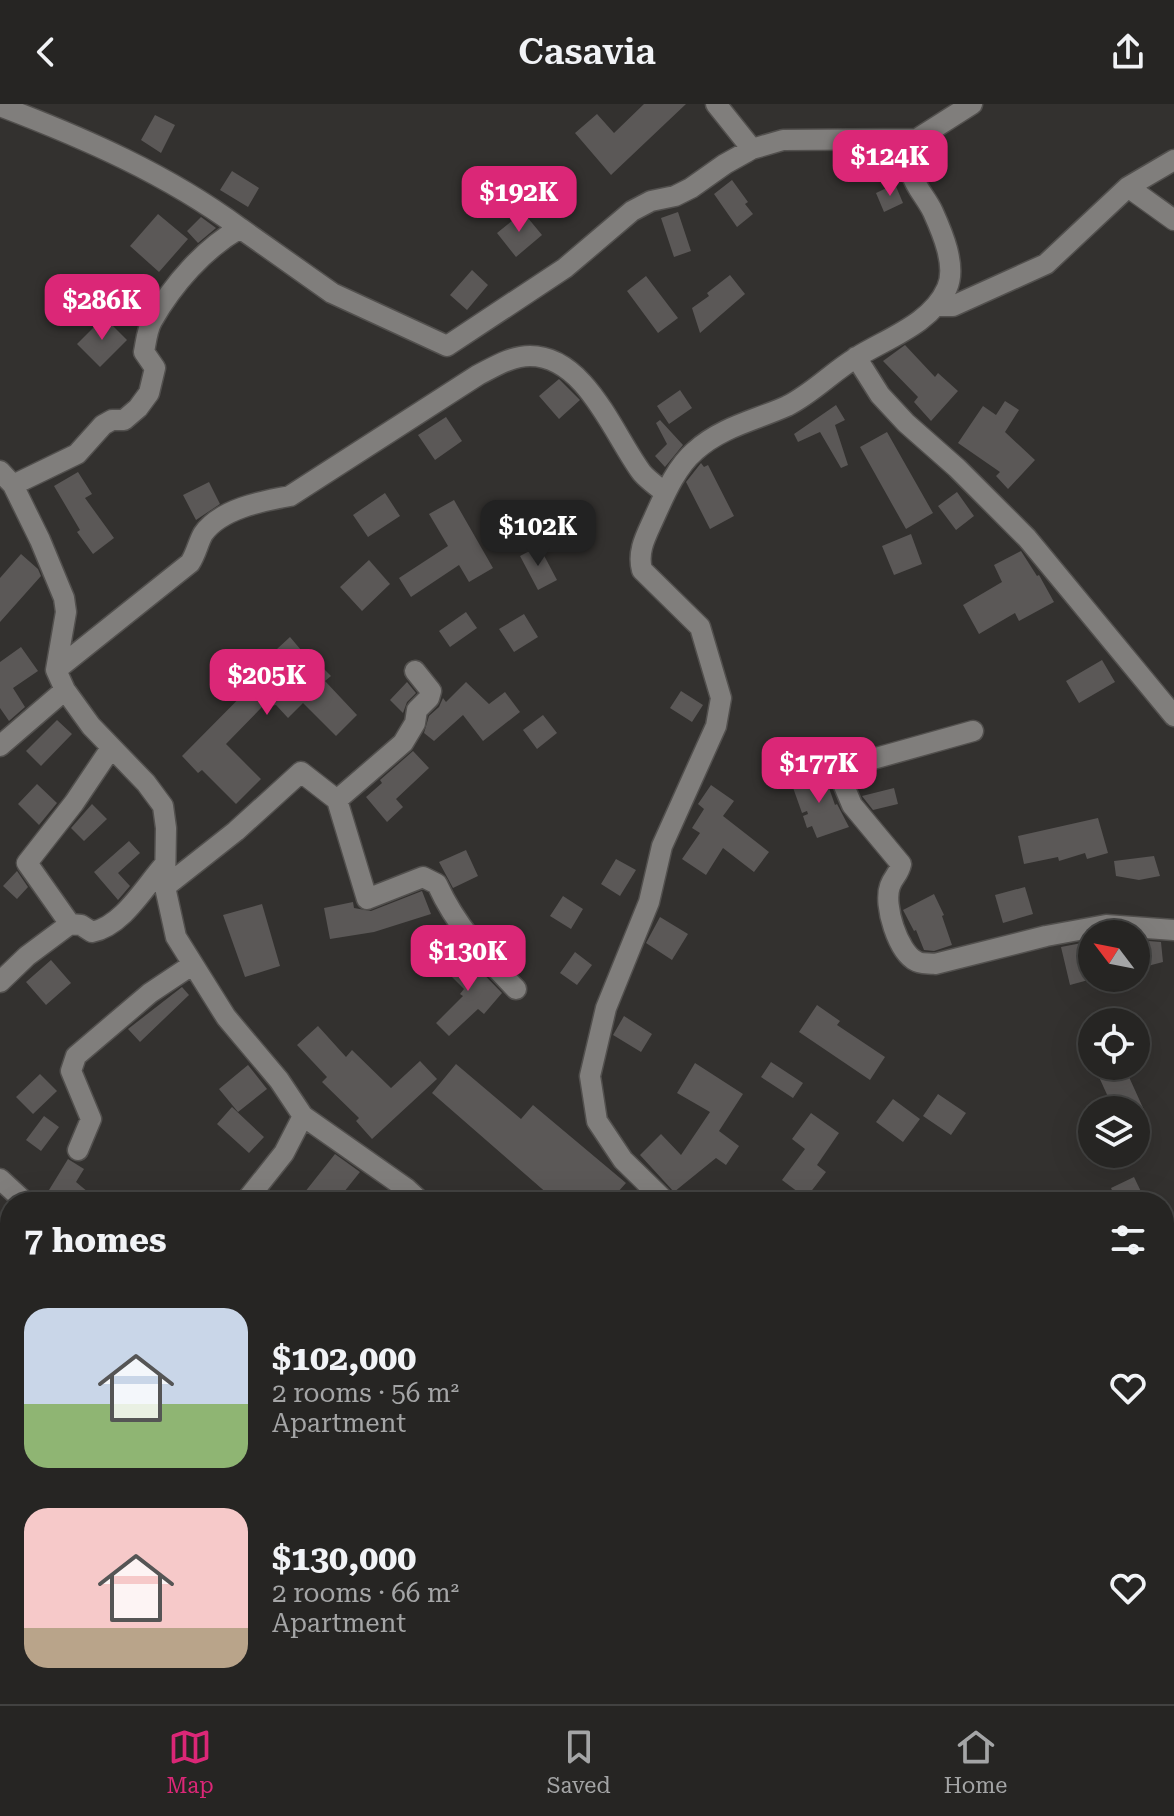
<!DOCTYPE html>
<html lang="en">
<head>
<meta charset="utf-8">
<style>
	body { margin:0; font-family:"Roboto Serif",serif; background:#2e2d2b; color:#f1f3f6; height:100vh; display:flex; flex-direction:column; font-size:30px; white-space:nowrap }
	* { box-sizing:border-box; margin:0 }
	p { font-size:26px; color:#a4a5a6 }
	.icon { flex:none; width:44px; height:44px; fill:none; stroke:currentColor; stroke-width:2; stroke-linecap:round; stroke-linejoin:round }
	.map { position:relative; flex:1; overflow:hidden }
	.panel { position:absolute; left:0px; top:1088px; width:1174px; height:512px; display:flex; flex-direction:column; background:#262523; border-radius:32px 32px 0 0; box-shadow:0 8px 32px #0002,0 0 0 2px #424241 }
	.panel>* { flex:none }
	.needle { width:52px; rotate:302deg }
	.tools { position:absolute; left:1078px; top:816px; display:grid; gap:16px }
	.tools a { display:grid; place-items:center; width:72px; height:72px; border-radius:50%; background:#262523; box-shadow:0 8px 32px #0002,0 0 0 2px #424241; font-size:40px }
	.price { position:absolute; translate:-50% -68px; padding:0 18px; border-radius:16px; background:#db2777; color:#fff; font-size:26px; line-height:52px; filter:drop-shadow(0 2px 4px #0008) }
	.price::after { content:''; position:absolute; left:50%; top:48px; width:24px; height:18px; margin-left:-12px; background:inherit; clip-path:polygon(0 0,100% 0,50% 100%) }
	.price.on { background:#222; color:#fff }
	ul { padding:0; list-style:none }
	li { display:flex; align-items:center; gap:24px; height:200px; padding:0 24px }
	li span { display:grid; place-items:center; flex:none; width:224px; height:160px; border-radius:24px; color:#555 }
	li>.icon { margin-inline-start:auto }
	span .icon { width:96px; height:96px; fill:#fffc; stroke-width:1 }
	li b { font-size:34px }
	h2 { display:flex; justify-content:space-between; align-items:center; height:96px; padding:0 24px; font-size:34px }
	header { display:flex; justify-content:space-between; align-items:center; height:104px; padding:0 24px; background:#262523; font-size:36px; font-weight:600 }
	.menu { display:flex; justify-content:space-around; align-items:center; height:112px; border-top:2px solid #424241; background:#262523; font-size:22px; color:#a4a5a6 }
	.menu a { display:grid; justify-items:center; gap:4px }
	.menu .on { color:#db2777 }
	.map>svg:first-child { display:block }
</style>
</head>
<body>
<header><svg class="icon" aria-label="back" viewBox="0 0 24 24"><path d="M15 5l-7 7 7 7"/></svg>Casavia<svg class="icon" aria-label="share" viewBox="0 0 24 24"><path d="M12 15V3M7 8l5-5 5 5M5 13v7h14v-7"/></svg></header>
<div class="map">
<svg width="1174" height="1600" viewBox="0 0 1174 1600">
	<rect width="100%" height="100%" fill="#33312f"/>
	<path fill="#5b5857" d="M644 0H686L611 71 575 29 597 10 614 29Z
		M155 11 175 21 161 49 141 36Z
		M232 67 259 84 248 103 220 86Z
		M732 76 748 98 745 100 753 110 737 123 714 90Z
		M895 80 903 99 884 108 876 89Z
		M523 108 542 131 516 153 497 129Z
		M678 108 691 147 674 153 661 114Z
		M158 110 188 135 159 168 130 142Z
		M201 113 216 124 198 139 187 127Z
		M472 166 488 181 467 206 450 191Z
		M730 171 745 190 700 229 692 204 709 192 707 189Z
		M646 172 678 214 658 229 627 187Z
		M104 213 127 236 100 263 77 240Z
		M905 241 935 273 938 269 958 287 931 317 914 298 918 293 883 257Z
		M559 275 580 296 559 315 539 292Z
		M680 286 692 304 669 320 657 302Z
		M1005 297 1019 306 1005 328 1035 356 1008 385 996 372 1000 368 958 339 983 302 996 311Z
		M836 301 845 316 835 321 848 361 841 364 820 328 798 338 794 330Z
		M446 313 462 337 435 356 418 331Z
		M660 316 683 341 665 363 655 352 667 340 656 319Z
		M887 328 933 409 906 425 860 343Z
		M701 359 704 363 708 361 734 412 710 425 686 378Z
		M78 368 92 390 85 394 114 434 93 450 77 428 80 426 54 382Z
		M209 378 220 400 196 416 183 391Z
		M957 388 974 412 956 426 938 402Z
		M385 389 400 412 368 433 353 411Z
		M454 396 493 464 469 478 459 461 411 493 399 474 448 442 429 410Z
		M911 430 922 460 894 471 882 442Z
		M539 442 557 476 538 486 520 452Z
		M1021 447 1037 472 1039 471 1054 498 1019 517 1015 509 979 530 963 501 1002 478 994 461Z
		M21 450 38 465 41 472 0 518V474Z
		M369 456 390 480 362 507 340 483Z
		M466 508 477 524 450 543 439 527Z
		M524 510 538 533 514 548 499 525Z
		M290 533 312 559 315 556 331 572 325 577 357 611 336 632 303 599 288 614 276 601 262 603 226 640 261 675 236 700 202 666 198 669 182 652 282 551 277 545Z
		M21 543 38 567 13 584 25 603 9 617 0 604V558Z
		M1102 556 1115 578 1079 599 1066 577Z
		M407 578 416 589 407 598 403 609 390 596Z
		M466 578 489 600 505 588 520 608 483 637 463 611 434 637 424 629 429 612 439 603 443 594 446 598Z
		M681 587 703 601 692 618 670 604Z
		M543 611 557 629 537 645 523 626Z
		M57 616 72 630 41 662 26 647Z
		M413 647 429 664 396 695 403 703 387 718 366 693 382 679 380 676Z
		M823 667 835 701 837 700 849 723 817 734 812 722 807 724 803 712 808 710 807 707 802 709 791 678Z
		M37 680 57 699 39 721 18 700Z
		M711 681 734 697 723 712 769 748 754 768 723 744 706 771 682 755 700 729 692 724 704 705 698 700Z
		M894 684 898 700 873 706 862 692Z
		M92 700 107 715 84 737 71 724Z
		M1098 714 1108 749 1087 755 1085 749 1059 757 1058 753 1024 760 1018 732Z
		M129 737 140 749 118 769 130 782 118 796 94 768Z
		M466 746 478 772 453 784 439 758Z
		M1154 752 1160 772 1139 776 1116 772 1114 757Z
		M616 755 636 766 620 792 601 780Z
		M17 767 28 783 17 795 3 782Z
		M1025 783 1033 810 1003 819 995 791Z
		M422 787 431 810 374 828 330 835 324 804 353 798 354 804 371 807Z
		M934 790 944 811 942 812 952 841 934 847 924 846 916 826 914 827 903 806Z
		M563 792 583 805 571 825 550 812Z
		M262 800 280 862 245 873 223 811Z
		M660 813 688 830 672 856 646 839Z
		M1136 836 1161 838 1163 858 1136 865Z
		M1092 837V875L1070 881 1061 843Z
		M461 847 502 889 484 910 478 905 449 932 436 919 463 892 460 890 464 885 443 864Z
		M575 848 592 861 577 881 560 869Z
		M51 856 71 879 46 901 26 878Z
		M182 883 189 891 140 938 128 925Z
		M817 901 840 917 837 921 885 953 870 976 799 928Z
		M624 912 652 930 641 948 613 931Z
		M318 922 346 953 352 946 391 984 420 957 437 975 372 1035 356 1017 359 1014 322 978 327 973 297 941Z
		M771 958 803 979 793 994 761 973Z
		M695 959 743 990 719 1027 739 1042 726 1061 716 1054 674 1088 640 1051 661 1030 681 1051 710 1008 677 989Z
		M456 960 521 1015 533 1001 626 1079 617 1089 628 1098H557L432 989Z
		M248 961 267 985 238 1008 219 985Z
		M1094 962H1124L1144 1006H1114Z
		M40 970 57 987 33 1010 16 993Z
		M938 990 966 1009 951 1031 923 1012Z
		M893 995 920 1015 903 1038 876 1018Z
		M232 1003 264 1033 249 1049 217 1020Z
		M811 1009 839 1029 817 1061 826 1068 806 1094 782 1076 805 1045 792 1035Z
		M44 1012 59 1023 41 1047 26 1036Z
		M335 1050 360 1068 336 1098H297Z
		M68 1055 84 1065 76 1078 100 1098H69L49 1086Z
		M1134 1073 1146 1098H1117L1111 1084Z"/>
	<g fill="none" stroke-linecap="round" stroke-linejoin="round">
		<defs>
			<path id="minor" d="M716 0 752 45
				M0 2C84 34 167 70 240 124
				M1128 83 1174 116
				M936 202H953L1046 160 1128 83 1174 56
				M856 253 880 291 906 319 957 364 1027 434 1174 612
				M0 367 13 381 40 436 64 494 66 508 56 566 65 586 91 622 146 679 163 702 166 724 165 783 176 833 226 913 279 976 303 1012 407 1085 421 1098
				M13 381 77 350 103 321 112 316H124L138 304 149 289 155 264 144 248C146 238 147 226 152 217 173 180 204 145 240 124L332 189 447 242 565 164 632 107 651 97 675 92 691 84 725 60 752 45 783 36 917 35
				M56 566 190 459C196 450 198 439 203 430 220 405 262 397 290 392L478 271C494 263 511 252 530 252 586 252 614 332 642 369 648 376 658 383 665 389
				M973 627 837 665 852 701 901 760C899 770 893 773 890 782 883 801 898 848 916 857 920 860 929 859 935 860L1046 832 1106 821 1174 826
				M0 642 65 586
				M337 696 403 639 415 619 417 606 429 594 431 587 415 567
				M165 783 236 727 301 668 337 696 367 795 423 773 437 780C456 822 484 852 516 885
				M70 820 27 759 74 699 111 644
				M0 878 27 852 70 820 81 821 92 828C123 822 145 782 165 760
				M78 1046 91 1015 71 967 76 952 150 889 192 861
				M0 1075 25 1098
				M245 1098 284 1049 303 1012
				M662 1098 664 1096 623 1056 597 1017 590 972 606 904 649 798 662 742 716 622 721 594 700 523 642 466C637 447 646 432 654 414 664 392 676 363 695 347 721 323 756 316 787 302 813 289 832 268 857 253 888 234 932 219 947 184 957 162 942 128 933 108 927 95 916 84 912 71 909 58 913 47 917 35L972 0
				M0 1247 10 1240
				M0 1520 10 1533
				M72 1590 84 1600
				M772 1590 780 1600"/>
		</defs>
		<use href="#minor" stroke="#52504e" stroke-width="23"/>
		<use href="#minor" stroke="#807e7c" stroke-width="20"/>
	</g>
</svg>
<div class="tools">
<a><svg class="needle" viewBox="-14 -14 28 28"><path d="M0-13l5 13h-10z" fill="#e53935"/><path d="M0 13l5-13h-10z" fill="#a4a5a6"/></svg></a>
<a><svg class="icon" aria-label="locate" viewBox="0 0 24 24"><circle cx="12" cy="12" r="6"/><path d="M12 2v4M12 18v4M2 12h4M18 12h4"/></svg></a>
<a><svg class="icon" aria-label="layers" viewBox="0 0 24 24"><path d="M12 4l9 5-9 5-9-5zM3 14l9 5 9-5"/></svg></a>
</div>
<b class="price" style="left:890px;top:94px">$124K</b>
<b class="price" style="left:519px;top:130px">$192K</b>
<b class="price" style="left:102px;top:238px">$286K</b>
<b class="price on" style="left:538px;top:464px">$102K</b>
<b class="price" style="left:267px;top:613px">$205K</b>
<b class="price" style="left:819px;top:701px">$177K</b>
<b class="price" style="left:468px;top:889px">$130K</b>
<section class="panel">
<h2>7 homes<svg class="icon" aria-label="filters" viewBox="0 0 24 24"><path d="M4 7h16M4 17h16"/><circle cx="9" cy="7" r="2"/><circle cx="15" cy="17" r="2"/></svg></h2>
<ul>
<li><span style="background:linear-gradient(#c9d6e8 60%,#8fb573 0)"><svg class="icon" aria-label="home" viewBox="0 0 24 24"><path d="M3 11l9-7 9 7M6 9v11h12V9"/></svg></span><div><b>$102,000</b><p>2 rooms · 56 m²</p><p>Apartment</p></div><svg class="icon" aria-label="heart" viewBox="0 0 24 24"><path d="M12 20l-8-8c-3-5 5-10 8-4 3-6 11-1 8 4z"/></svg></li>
<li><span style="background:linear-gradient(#f6c9c9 75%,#b9a48a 0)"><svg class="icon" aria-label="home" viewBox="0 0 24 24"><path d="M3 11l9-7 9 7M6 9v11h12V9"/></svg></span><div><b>$130,000</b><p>2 rooms · 66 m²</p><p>Apartment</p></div><svg class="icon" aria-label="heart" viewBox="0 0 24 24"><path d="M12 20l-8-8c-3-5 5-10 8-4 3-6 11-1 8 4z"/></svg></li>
</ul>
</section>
</div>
<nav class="menu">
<a class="on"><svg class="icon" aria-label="map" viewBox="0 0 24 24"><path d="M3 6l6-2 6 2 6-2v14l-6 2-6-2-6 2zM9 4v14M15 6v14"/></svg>Map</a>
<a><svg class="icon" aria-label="saved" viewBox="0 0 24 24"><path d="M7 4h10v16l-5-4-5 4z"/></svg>Saved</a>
<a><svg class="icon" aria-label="home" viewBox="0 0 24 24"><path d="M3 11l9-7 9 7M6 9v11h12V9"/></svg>Home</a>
</nav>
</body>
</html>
